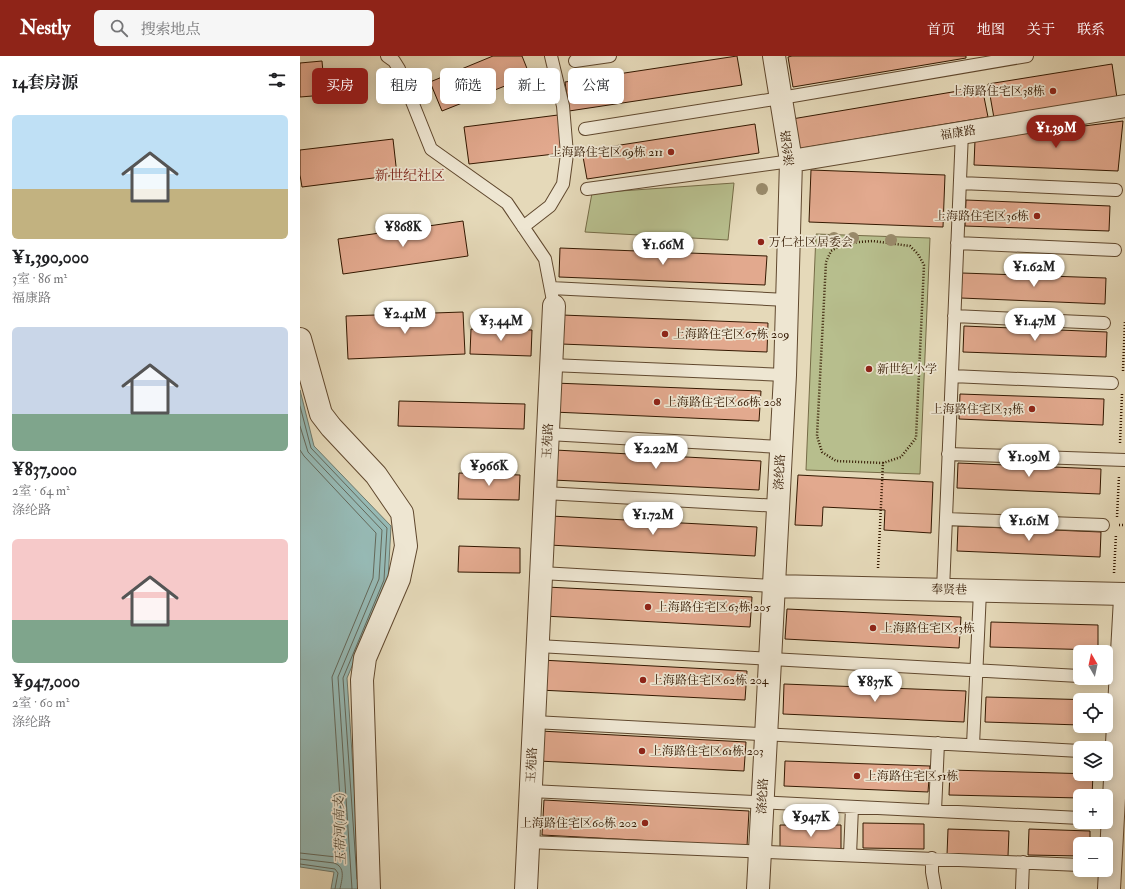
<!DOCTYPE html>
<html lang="zh">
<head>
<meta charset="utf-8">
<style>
	body { margin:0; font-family:"IM FELL Double Pica","Noto Serif SC",serif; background:#f6f6f6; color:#202124; height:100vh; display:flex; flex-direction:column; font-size:15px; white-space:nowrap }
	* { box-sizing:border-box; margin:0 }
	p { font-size:13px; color:#757577 }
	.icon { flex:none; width:22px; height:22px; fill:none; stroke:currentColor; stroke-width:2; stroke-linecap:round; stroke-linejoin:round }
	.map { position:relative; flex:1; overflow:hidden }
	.side { display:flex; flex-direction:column; background:#fff; width:300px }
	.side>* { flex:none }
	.top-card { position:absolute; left:12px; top:12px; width:380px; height:36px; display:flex; gap:8px }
	.needle { width:26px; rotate:351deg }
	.fabs { position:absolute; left:773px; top:589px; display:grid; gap:8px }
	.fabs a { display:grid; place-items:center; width:40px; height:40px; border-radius:6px; background:#fff; box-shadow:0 2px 10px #0003; font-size:20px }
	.price { position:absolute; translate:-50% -34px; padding:0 9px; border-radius:14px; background:#fff; color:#222; font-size:13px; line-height:26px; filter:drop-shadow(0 1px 2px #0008) }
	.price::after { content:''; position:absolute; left:50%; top:24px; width:12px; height:9px; margin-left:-6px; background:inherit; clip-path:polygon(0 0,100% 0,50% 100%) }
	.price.on { background:#8f2418; color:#fff }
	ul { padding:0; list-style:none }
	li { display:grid; align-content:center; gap:8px; height:212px; padding:0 12px }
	li span { display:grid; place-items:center; height:124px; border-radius:6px; color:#555 }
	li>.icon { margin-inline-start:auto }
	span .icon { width:72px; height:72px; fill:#fffc; stroke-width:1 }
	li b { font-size:17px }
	h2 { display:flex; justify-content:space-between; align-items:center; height:48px; padding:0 12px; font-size:17px }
	.pill { padding:0 14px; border-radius:6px; background:#fff; box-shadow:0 2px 10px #0003; font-size:14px; line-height:36px }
	.pill.on { background:#8f2418; color:#fff }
	header { display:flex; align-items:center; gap:24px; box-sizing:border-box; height:56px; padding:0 20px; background:#8f2418; color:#fff }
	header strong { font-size:19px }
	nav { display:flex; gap:22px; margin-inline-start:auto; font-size:14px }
	.search { width:280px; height:36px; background:#f6f6f6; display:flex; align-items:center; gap:10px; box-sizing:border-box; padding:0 14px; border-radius:6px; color:#757577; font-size:15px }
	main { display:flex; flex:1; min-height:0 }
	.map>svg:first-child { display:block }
</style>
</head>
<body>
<header>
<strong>Nestly</strong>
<div class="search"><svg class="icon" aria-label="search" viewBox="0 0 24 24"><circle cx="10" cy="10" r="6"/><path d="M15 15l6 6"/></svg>搜索地点</div>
<nav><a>首页</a><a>地图</a><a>关于</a><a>联系</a></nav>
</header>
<main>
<section class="side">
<h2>14套房源<svg class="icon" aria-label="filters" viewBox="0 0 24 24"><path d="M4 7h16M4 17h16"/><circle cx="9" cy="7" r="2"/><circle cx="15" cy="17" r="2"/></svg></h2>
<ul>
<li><span style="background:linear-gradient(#bfe0f5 60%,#c2b280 0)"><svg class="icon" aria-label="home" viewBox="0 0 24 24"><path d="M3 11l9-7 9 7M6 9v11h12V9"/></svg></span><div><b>¥1,390,000</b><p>3室 · 86 m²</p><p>福康路</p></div></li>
<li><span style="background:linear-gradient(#c9d6e8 70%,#7fa58c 0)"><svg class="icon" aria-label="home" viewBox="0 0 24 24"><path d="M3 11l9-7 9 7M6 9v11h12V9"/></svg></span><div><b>¥837,000</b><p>2室 · 64 m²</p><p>涤纶路</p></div></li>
<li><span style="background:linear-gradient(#f6c9c9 65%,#7fa58c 0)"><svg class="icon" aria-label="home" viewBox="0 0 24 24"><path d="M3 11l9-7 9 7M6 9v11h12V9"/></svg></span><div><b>¥947,000</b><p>2室 · 60 m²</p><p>涤纶路</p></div></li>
</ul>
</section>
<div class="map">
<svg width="825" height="833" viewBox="0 0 825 833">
	<rect width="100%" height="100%" fill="#e5d9b9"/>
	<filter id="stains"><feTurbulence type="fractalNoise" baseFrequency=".005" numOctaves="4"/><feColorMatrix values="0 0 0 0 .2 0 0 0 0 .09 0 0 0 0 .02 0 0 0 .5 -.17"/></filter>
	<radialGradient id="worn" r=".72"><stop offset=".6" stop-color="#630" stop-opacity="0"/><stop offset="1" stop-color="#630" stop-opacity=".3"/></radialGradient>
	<path fill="#b7be8d" stroke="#756b46" d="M434 127 428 184 285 176 292 137Z
		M516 178 630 182 620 418 506 414Z"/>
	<path fill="#96b9b4" stroke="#6e796c" d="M0 334 14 390 91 470 88 525 47 622 61 833H31L34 816 0 811Z"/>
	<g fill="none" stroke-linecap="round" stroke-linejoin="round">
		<path stroke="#64685a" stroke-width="1" d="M0 350 11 392 87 472 84 524 43 622 57 823
			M0 370 8 396 82 474 79 523 38 621 52 833
			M0 394 4 400 76 477 73 522 32 621 44 802 42 804 36 801 0 797
			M0 803 34 807C46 811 42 823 40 833
			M0 808 35 813 38 817 35 833"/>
	</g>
	<path fill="#e2a98e" stroke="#331800" d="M193 0H222L230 20 142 55 130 26Z
		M437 0 442 29 269 55 265 26Z
		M492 0H666V2L493 31 488 1Z
		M22 5 25 39 0 41V7Z
		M812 8 817 42 694 62 688 28Z
		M682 31 688 61 496 93 492 63Z
		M258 59 263 97 169 108 164 71Z
		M823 65 818 115 674 109 675 84Z
		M455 68 459 97 287 123 282 95Z
		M93 83 97 119 2 131 0 119V94Z
		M511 114 645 119 643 171 509 166Z
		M666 144 810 150 809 175 665 170Z
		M163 165 168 200 43 218 38 183Z
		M260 192 467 200 465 229 259 221Z
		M662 217 806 222 805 248 661 242Z
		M163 256 165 298 48 303 46 260Z
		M262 259 468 267 467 296 261 288Z
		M664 270 807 276 806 301 663 296Z
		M171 273 232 274 231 300 170 298Z
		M254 327 461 335 459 365 253 356Z
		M660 338 804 343 803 369 659 363Z
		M99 345 225 348 224 373 98 370Z
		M255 394 461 405 459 434 253 424Z
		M658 407 801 413 800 438 657 432Z
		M159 417 220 419 219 444 158 443Z
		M498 419 633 426 631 477 584 474 585 454 523 451 522 470 495 469Z
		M251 460 457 471 455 500 249 489Z
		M658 470 801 476 800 501 657 495Z
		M159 490 220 492V517L158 516Z
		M246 531 452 541 450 571 244 560Z
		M487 553 661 561 659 592 485 583Z
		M691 566 798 569V594L690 591Z
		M241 604 447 615 445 644 239 634Z
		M484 628 666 635 664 666 483 658Z
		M686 641 794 644H780V669L685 666Z
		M240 675 446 686 444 715 238 705Z
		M485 705 630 710 628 736 484 730Z
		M650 714 793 718 792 740H780V742L649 739Z
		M244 744 449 755 447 790 242 779Z
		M563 767 624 768V793L563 792Z
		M480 769H541V795L480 794Z
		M648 773 709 775 708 800 647 799Z
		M729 773 790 775V788H780V800L728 799Z"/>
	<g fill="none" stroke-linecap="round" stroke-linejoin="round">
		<defs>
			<path id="lane" d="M87 0 94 5 99 13 131 93 207 147 245 203 254 250
				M275 5 310 0
				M285 73 481 42 727 0
				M660 127 816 134
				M287 133 491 105
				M223 171 250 150 263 128 267 98 263 50 251 0
				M657 187 815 194
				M251 232 487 244
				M654 260 804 267
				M251 309 485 319
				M652 320 812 327
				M248 378 481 391
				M648 398 825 404
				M245 437 478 450
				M646 463 803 469
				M241 517 473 530
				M643 534 662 76
				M238 590 779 620
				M234 666 780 695
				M673 689 680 535
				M231 735 780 762
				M635 755 638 687
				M228 786 780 809
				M550 799 552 751
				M632 802V816L635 833
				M722 833 723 806"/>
			<path id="street" d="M491 105 825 50
				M0 283 21 358 31 371 76 419 102 457 106 490 99 523 65 602 62 624 69 833
				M473 530 825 538
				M226 833 254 250
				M458 833 485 319 491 105 474 0
				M809 833 825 542"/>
		</defs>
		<use href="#lane" stroke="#60482e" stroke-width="14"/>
		<use href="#street" stroke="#60482e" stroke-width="24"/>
		<path stroke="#331800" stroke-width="2.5" stroke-dasharray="1 2" stroke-linecap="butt" d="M823 315 825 264
			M820 387 822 338
			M817 461 819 420
			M819 469H825
			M578 512 583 407 536 405 522 396 517 380 526 206 531 195 545 187 573 185 610 190 618 198 624 209 616 382 601 401 583 407
			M814 517 816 478"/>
		<use href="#lane" stroke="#eee6d2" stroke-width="12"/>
		<use href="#street" stroke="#eee6d2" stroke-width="22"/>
	</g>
	<g fill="#998a6a">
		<circle cx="462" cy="133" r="6"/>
		<circle cx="534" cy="182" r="6"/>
		<circle cx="553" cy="182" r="6"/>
		<circle cx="591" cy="184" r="6"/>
	</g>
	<g fill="#8f2418" stroke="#eee6d2" stroke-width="1.5">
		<circle cx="753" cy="35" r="4"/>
		<circle cx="371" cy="96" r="4"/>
		<circle cx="737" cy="160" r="4"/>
		<circle cx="461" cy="186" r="4"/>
		<circle cx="365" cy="278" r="4"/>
		<circle cx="569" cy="313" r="4"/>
		<circle cx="357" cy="346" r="4"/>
		<circle cx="732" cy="353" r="4"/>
		<circle cx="348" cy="551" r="4"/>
		<circle cx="573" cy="572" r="4"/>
		<circle cx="343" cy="624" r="4"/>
		<circle cx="342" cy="695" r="4"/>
		<circle cx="557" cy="720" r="4"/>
		<circle cx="345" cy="767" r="4"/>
	</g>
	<g text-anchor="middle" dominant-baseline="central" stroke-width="3.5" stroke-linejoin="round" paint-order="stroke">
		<g font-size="12" fill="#331800" stroke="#eee6d2" text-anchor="start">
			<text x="745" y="35" text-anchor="end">上海路住宅区38栋</text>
			<text x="363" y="96" text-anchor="end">上海路住宅区69栋 211</text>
			<text x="729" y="160" text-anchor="end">上海路住宅区36栋</text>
			<text x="469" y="186">万仁社区居委会</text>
			<text x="373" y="278">上海路住宅区67栋 209</text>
			<text x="577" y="313">新世纪小学</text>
			<text x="365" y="346">上海路住宅区66栋 208</text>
			<text x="724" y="353" text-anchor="end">上海路住宅区33栋</text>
			<text x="356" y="551">上海路住宅区63栋 205</text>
			<text x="581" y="572">上海路住宅区53栋</text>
			<text x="351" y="624">上海路住宅区62栋 204</text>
			<text x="350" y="695">上海路住宅区61栋 203</text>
			<text x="565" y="720">上海路住宅区51栋</text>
			<text x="337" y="767" text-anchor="end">上海路住宅区60栋 202</text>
		</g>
		<g font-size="12" fill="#331800" stroke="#eee6d2">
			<text transform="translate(658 77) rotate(-9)">福康路</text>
			<text transform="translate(488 92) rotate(-97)">涤纶路</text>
			<text transform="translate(248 385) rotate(-87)">玉苑路</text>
			<text transform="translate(480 416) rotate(-87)">涤纶路</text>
			<text transform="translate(649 534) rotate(1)">奉贤巷</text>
			<text transform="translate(232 709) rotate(-87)">玉苑路</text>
			<text transform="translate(463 740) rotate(-87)">涤纶路</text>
		</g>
		<g font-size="13" font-style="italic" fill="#514836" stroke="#eee6d2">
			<text transform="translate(40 773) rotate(-92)">玉带河(南支)</text>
		</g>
		<g font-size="14" fill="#7a1f14" stroke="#eee6d2">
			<text x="110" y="119">新世纪社区</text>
		</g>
	</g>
	<rect width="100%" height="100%" filter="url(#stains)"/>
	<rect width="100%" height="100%" fill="url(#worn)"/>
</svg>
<div class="fabs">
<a><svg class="needle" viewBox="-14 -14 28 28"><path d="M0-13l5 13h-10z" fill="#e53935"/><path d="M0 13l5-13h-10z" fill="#757577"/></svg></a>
<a><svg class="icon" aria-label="locate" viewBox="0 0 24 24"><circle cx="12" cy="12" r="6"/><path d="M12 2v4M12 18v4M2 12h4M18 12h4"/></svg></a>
<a><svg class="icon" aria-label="layers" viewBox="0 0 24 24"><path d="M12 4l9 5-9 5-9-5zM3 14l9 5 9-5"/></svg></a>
<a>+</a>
<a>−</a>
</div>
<b class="price on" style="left:756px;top:93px">¥1.39M</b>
<b class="price" style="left:103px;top:192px">¥868K</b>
<b class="price" style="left:363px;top:210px">¥1.66M</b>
<b class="price" style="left:734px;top:232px">¥1.62M</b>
<b class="price" style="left:105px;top:279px">¥2.41M</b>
<b class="price" style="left:201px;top:286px">¥3.44M</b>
<b class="price" style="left:735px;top:286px">¥1.47M</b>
<b class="price" style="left:356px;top:414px">¥2.22M</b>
<b class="price" style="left:729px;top:422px">¥1.09M</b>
<b class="price" style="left:189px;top:431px">¥966K</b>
<b class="price" style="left:353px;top:480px">¥1.72M</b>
<b class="price" style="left:729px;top:486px">¥1.61M</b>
<b class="price" style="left:575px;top:647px">¥837K</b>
<b class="price" style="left:511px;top:782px">¥947K</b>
<div class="top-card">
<a class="pill on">买房</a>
<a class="pill">租房</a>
<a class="pill">筛选</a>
<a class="pill">新上</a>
<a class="pill">公寓</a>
</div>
</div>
</main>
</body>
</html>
